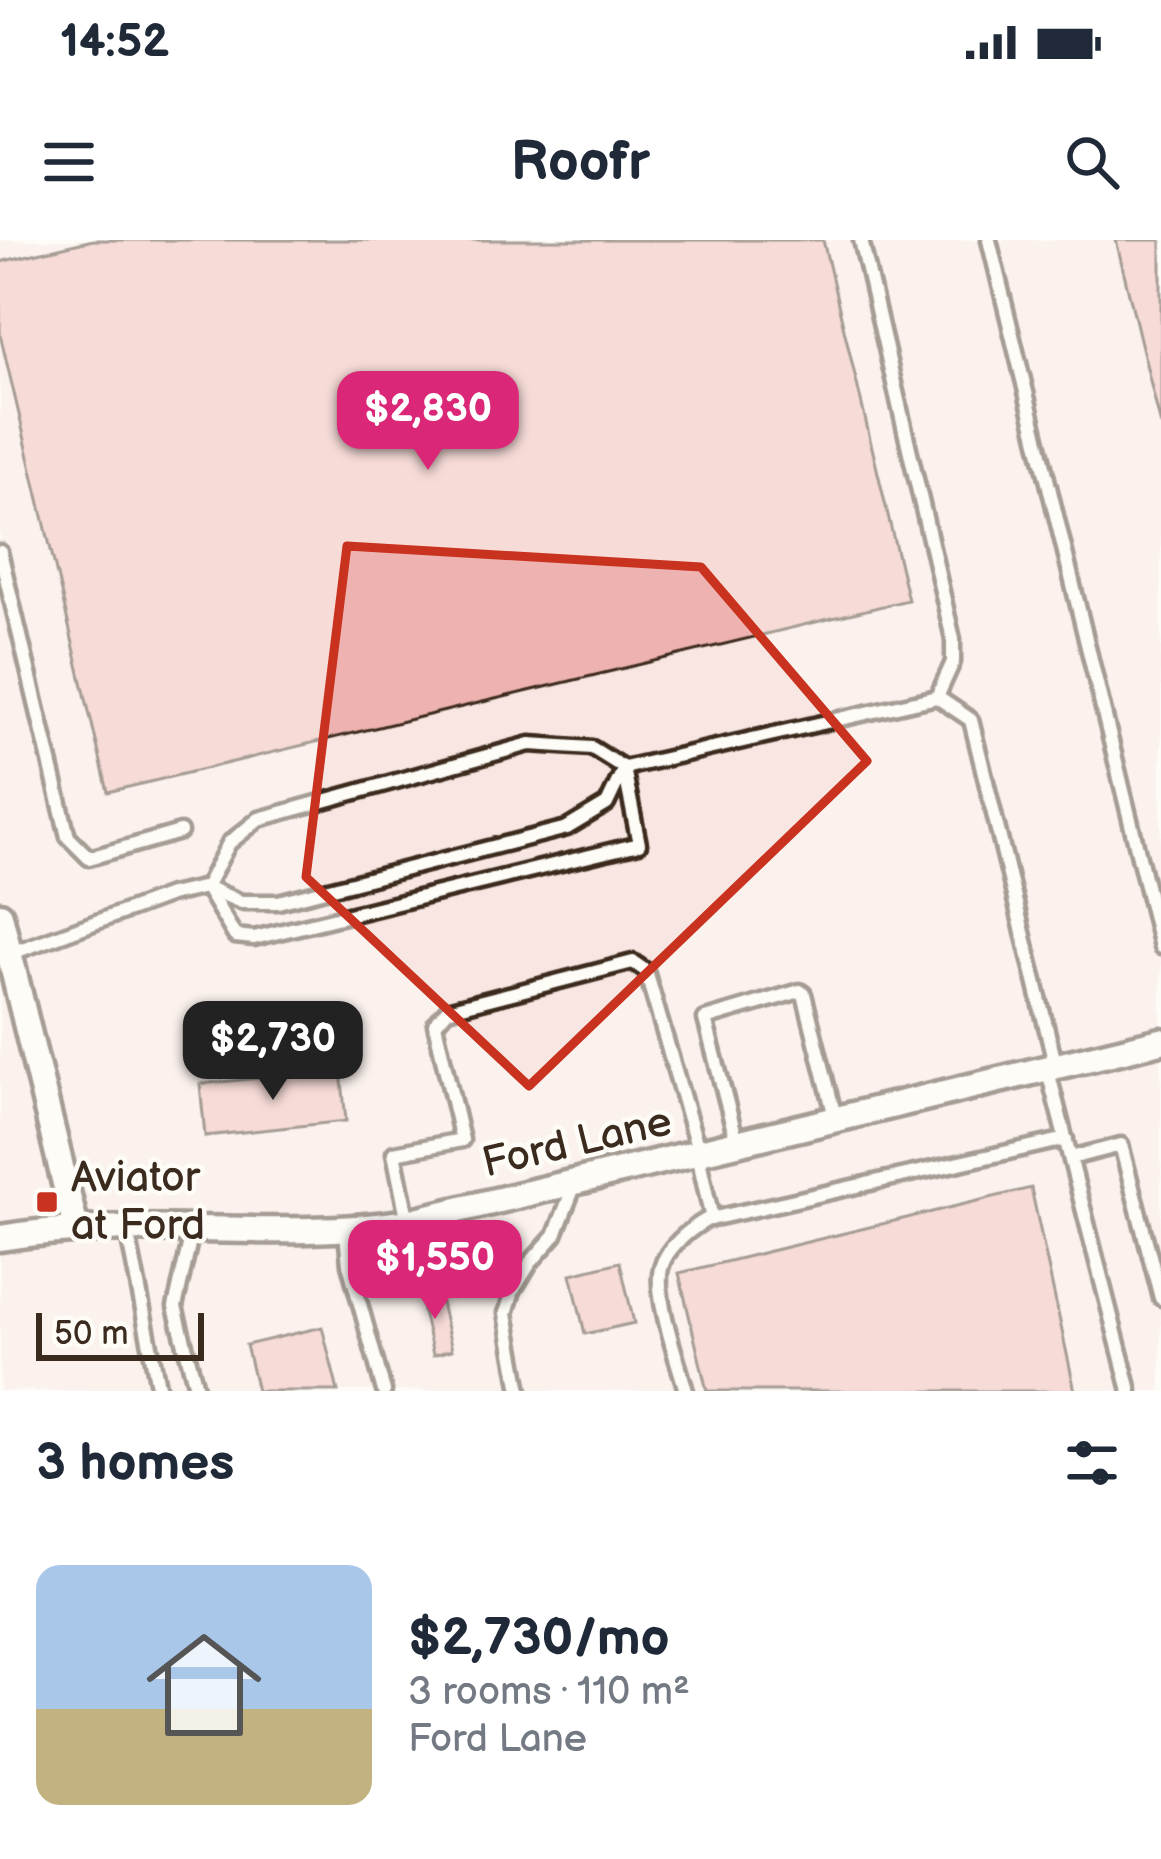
<!DOCTYPE html>
<html lang="en">
<head>
<meta charset="utf-8">
<style>
	body { margin:0; font-family:"Balsamiq Sans",sans-serif; background:#f2f2f3; color:#1f2937; height:100vh; display:flex; flex-direction:column; font-size:45px; white-space:nowrap }
	* { box-sizing:border-box; margin:0 }
	p { font-size:39px; color:#747a83 }
	.icon { flex:none; width:66px; height:66px; fill:none; stroke:currentColor; stroke-width:2; stroke-linecap:round; stroke-linejoin:round }
	.map { position:relative; height:1151px; overflow:hidden }
	.details { display:flex; flex-direction:column; background:#fff; flex:1 }
	.details>* { flex:none }
	.scale { position:absolute; left:36px; bottom:30px; width:168px; box-sizing:border-box; padding-left:12px; border:6px solid #3b2a1e; border-top:0; font-size:33px; line-height:42px; white-space:nowrap; color:#3b2a1e; -webkit-text-stroke:9px #fdfcf7; paint-order:stroke }
	.price { position:absolute; translate:-50% -102px; padding:0 27px; border-radius:24px; background:#db2777; color:#fff; font-size:39px; line-height:78px; filter:drop-shadow(0 3px 6px #0008) }
	.price::after { content:''; position:absolute; left:50%; top:72px; width:36px; height:27px; margin-left:-18px; background:inherit; clip-path:polygon(0 0,100% 0,50% 100%) }
	.price.current { background:#222; color:#fff }
	ul { padding:0; list-style:none }
	li { display:flex; align-items:center; gap:36px; height:300px; padding:0 36px }
	li span { display:grid; place-items:center; flex:none; width:336px; height:240px; border-radius:24px; color:#555 }
	li>.icon { margin-inline-start:auto }
	span .icon { width:144px; height:144px; fill:#fffc; stroke-width:1 }
	li b { font-size:51px }
	h2 { display:flex; justify-content:space-between; align-items:center; height:144px; padding:0 36px; font-size:51px }
	.status { display:flex; justify-content:space-between; align-items:center; height:84px; padding:0 60px; background:#fff; direction:ltr }
	.status svg { height:33px; fill:currentColor }
	header { display:flex; justify-content:space-between; align-items:center; height:156px; padding:0 36px; background:#fff; font-size:54px; font-weight:700 }
	.map>svg:first-child { display:block }
</style>
</head>
<body>
<div class="status"><b>14:52</b><svg viewBox="0 0 49 12"><path d="M0 12V9h3v3zM5 12V6h3v6zM10 12V3h3v9zM15 12V0h3v12zM26 1h20v11H26zM47 4h2v5h-2z"/></svg></div>
<header><svg class="icon" aria-label="menu" viewBox="0 0 24 24"><path d="M4 6h16M4 12h16M4 18h16"/></svg>Roofr<svg class="icon" aria-label="search" viewBox="0 0 24 24"><circle cx="10" cy="10" r="6"/><path d="M15 15l6 6"/></svg></header>
<div class="map">
<svg width="1161" height="1151" viewBox="0 0 1161 1151">
	<rect width="100%" height="100%" fill="#fdfcf7"/>
	<filter id="ink" filterUnits="userSpaceOnUse"><feTurbulence type="fractalNoise" baseFrequency=".00833" numOctaves="2"/><feDisplacementMap in="SourceGraphic" scale="24" xChannelSelector="R" yChannelSelector="G"/><feConvolveMatrix kernelMatrix="1 2 1 2 8 2 1 2 1" color-interpolation-filters="sRGB"/></filter>
	<g filter="url(#ink)">
		<path fill="#f8e6e2" d="M0 0H1161V1151H0Z"/>
		<path fill="#eeb3b0" stroke="#3b2a1e" stroke-width="3" d="M93 0H823L908 360 108 552 0 94V22Z
			M1116 0H1161V186Z
			M341 830 346 881 205 896 200 844Z
			M1031 948 1075 1151H707L679 1033Z
			M620 1022 634 1083 585 1094 571 1034Z
			M438 1050 452 1110 433 1115 419 1054Z
			M322 1087 338 1151H257L246 1105Z"/>
		<g fill="none" stroke-linecap="round" stroke-linejoin="round">
			<defs>
				<path id="lane" d="M861 0 953 399V422L937 457
					M989 0 1161 707
					M0 312 68 597 89 618 180 592
					M530 504 592 508 624 528 639 604 254 698 235 696 206 647 229 603 259 579Z
					M9 714 170 655 206 647 241 662H278L567 588 607 564 624 528 937 457 971 480 1056 827
					M1048 831 1130 1151
					M737 902 705 779 800 751 804 754 836 881
					M698 915 712 979
					M1071 918 1121 905 1161 1058
					M408 982 394 913 462 900 435 784 447 770 633 722 646 731 699 913
					M127 989 159 1151
					M192 992 175 1067 197 1151
					M346 992 349 1024 384 1151
					M520 1151 506 1073 513 1051 530 1023 555 995 575 944
					M686 1151C678 1122 654 1056 661 1028 666 1008 689 990 706 980L1066 899"/>
				<path id="street" d="M0 675 76 989
					M0 998C135 975 273 1003 408 982L1161 801"/>
			</defs>
			<use href="#lane" stroke="#3b2a1e" stroke-width="21"/>
			<use href="#street" stroke="#3b2a1e" stroke-width="33"/>
			<use href="#lane" stroke="#fdfcf7" stroke-width="12"/>
			<use href="#street" stroke="#fdfcf7" stroke-width="24"/>
		</g>
	</g>
	<path d="M0 0H1161V1151H0ZM347 306 701 327 867 521 529 846 306 637Z" fill="#fdfcf7" fill-opacity=".55" fill-rule="evenodd"/>
	<path fill="none" stroke="#c8321e" stroke-width="9" stroke-linejoin="round" d="M347 306 701 327 867 521 529 846 306 637Z"/>
	<rect fill="#c8321e" stroke="#fdfcf7" stroke-width="4.5" x="35" y="950" width="24" height="24" rx="6"/>
	<g text-anchor="middle" dominant-baseline="central" stroke-width="9" stroke-linejoin="round" paint-order="stroke">
		<g font-size="42" fill="#3b2a1e" stroke="#fdfcf7">
			<text transform="translate(577 903) rotate(-13)">Ford Lane</text>
		</g>
		<g font-size="42" fill="#3b2a1e" stroke="#fdfcf7" text-anchor="start">
			<text x="71" y="938">Aviator<tspan x="71" dy="48">at Ford</tspan></text>
		</g>
	</g>
</svg>
<div class="scale">50 m</div>
<b class="price" style="left:428px;top:233px">$2,830</b>
<b class="price current" style="left:273px;top:863px">$2,730</b>
<b class="price" style="left:435px;top:1082px">$1,550</b>
</div>
<section class="details">
<h2>3 homes<svg class="icon" aria-label="filters" viewBox="0 0 24 24"><path d="M4 7h16M4 17h16"/><circle cx="9" cy="7" r="2"/><circle cx="15" cy="17" r="2"/></svg></h2>
<ul>
<li><span style="background:linear-gradient(#a9c7e8 60%,#c2b280 0)"><svg class="icon" aria-label="home" viewBox="0 0 24 24"><path d="M3 11l9-7 9 7M6 9v11h12V9"/></svg></span><div><b>$2,730/mo</b><p>3 rooms · 110 m²</p><p>Ford Lane</p></div></li>
</ul>
</section>
</body>
</html>
